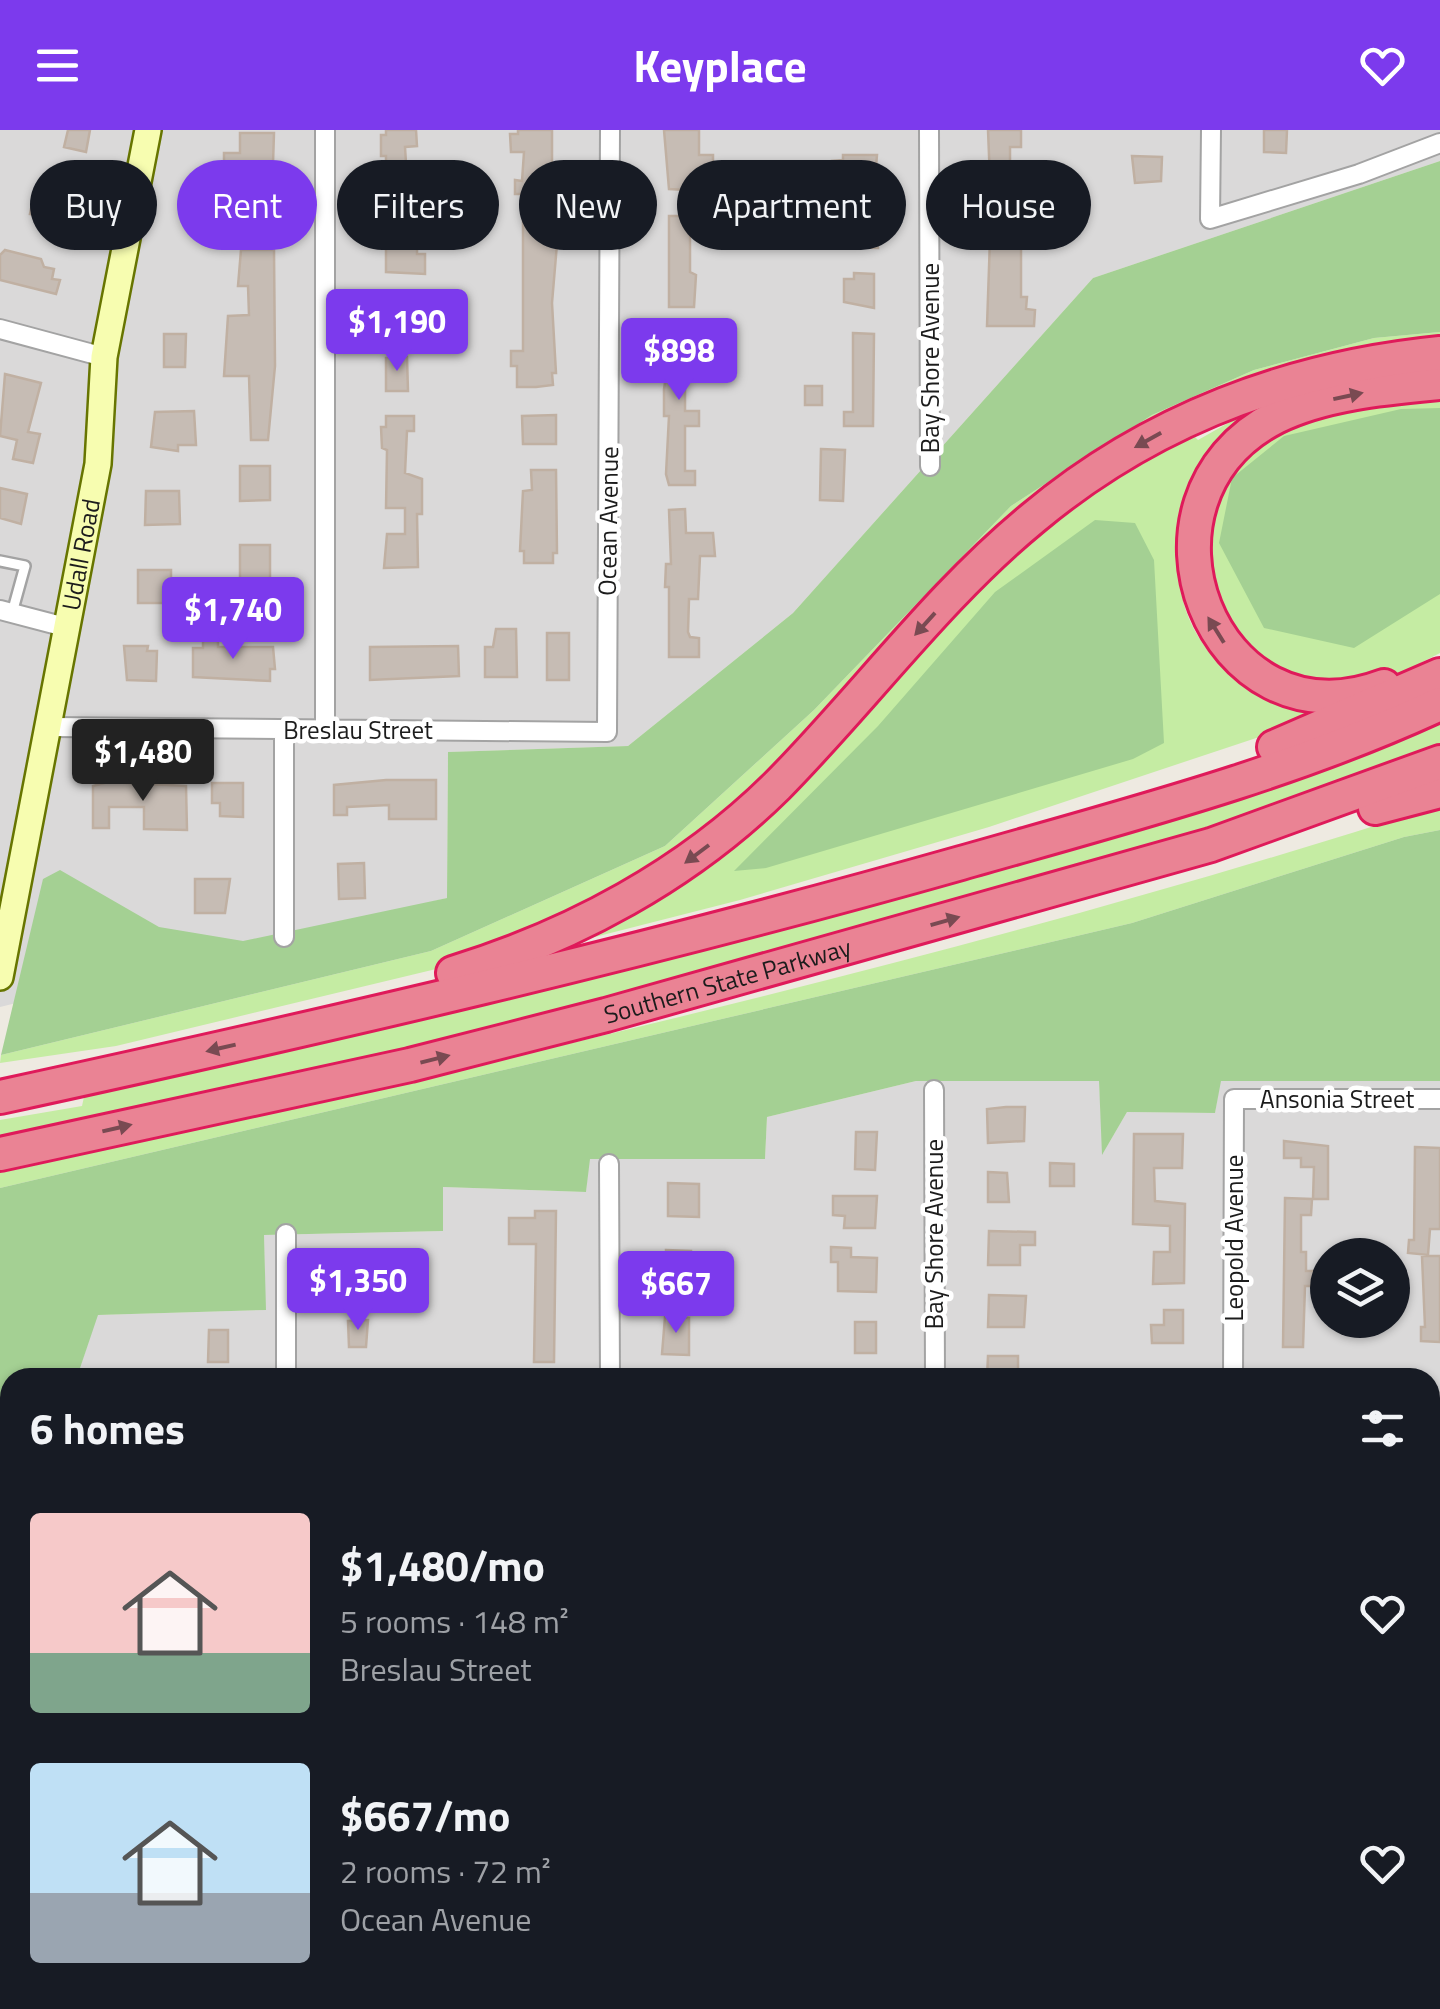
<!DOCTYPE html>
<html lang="en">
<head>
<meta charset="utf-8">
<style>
	body { margin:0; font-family:"Titillium Web",sans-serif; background:#242831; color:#f1f3f6; height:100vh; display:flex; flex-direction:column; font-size:38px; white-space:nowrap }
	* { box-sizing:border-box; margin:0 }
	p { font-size:32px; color:#9ea1a6 }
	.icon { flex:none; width:55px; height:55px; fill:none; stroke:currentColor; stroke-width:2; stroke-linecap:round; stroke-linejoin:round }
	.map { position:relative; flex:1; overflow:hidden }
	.panel { position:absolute; left:0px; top:1238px; width:1440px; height:642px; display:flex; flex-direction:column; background:#171b24; border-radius:30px 30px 0 0; box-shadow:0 2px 8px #0004 }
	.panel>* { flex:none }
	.top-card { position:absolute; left:30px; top:30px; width:1380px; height:90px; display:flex; gap:20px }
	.fabs { position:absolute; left:1310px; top:1108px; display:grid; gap:20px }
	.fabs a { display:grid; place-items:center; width:100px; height:100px; border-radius:50%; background:#171b24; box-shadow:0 2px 8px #0004; font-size:50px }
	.price { position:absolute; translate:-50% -85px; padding:0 22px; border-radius:10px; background:#7c3aed; color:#fff; font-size:32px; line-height:65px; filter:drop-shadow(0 2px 5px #0008) }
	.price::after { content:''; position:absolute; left:50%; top:60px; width:30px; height:22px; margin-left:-15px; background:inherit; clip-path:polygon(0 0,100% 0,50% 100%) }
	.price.selected { background:#222; color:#fff }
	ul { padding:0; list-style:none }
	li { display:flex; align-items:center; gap:30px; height:250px; padding:0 30px }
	li span { display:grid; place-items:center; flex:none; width:280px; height:200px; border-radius:10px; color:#555 }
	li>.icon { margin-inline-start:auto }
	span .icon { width:120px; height:120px; fill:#fffc; stroke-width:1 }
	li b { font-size:42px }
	h2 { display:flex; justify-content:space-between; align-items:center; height:120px; padding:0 30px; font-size:42px }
	.pill { padding:0 35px; border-radius:45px; background:#171b24; box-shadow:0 2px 8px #0004; font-size:35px; line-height:90px }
	.pill.selected { background:#7c3aed; color:#fff }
	header { display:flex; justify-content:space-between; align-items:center; height:130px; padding:0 30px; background:#7c3aed; color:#fff; font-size:45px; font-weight:700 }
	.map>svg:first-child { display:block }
</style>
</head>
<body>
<header><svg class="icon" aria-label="menu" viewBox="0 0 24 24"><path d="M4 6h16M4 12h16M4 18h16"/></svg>Keyplace<svg class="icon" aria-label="heart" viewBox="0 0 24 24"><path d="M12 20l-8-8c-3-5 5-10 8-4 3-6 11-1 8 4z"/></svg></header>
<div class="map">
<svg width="1440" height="1879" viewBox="0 0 1440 1879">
	<rect width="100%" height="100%" fill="#eeeae1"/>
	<path fill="#dad9d9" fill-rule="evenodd" d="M0 0H1440V31L1093 148 793 483 628 616 448 622 447 768 0 877Z
		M916 951H1099L1103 1023 1127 982 1215 983 1220 951H1440V1879H0V1402L10 1403V1870H1430V1248L77 1247 97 1185 265 1180 264 1105 443 1101V1057L586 1062 589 1029H765L767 987ZM1328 1125H1392V1190H1328Z"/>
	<path fill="#c5eca3" d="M1440 202V218L1358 227 1058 358 713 710 583 791 457 834 116 916 0 933 1 925 431 821 665 716 814 580 1011 376 1152 285 1254 240 1374 208Z
		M1440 262V523C1407 539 1372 563 1334 560 1295 557 1236 532 1218 496 1190 442 1201 354 1252 315 1304 275 1377 273 1440 262Z
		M1237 288V297C1222 317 1201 338 1189 359 1183 372 1183 391 1181 405 1166 500 1223 555 1307 582V591L989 697 740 770 583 810 672 759 1015 421 1116 347 1190 302 1198 310Z
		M1440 587V620L1192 709 678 852 0 1014V990L82 976 84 967 380 897Z
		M1440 675V700L1404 707 1132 793 0 1058V1043C483 936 969 827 1440 675Z"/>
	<path fill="#a4d093" d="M1440 31V202L1374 208 1254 240 1152 285 1011 376 814 580 665 716 431 821 1 925 43 749 60 740 159 797 243 811 447 768 448 622 628 616 793 483 1093 148Z
		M1440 278V464L1354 518 1264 498 1219 413 1232 348 1284 306 1401 279Z
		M1095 390 1135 393 1154 430 1164 613 1133 629 766 738 734 741 878 596 995 462Z
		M1440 700V951H1221L1215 983 1127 982 1102 1025 1099 951H916L767 987 765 1029H590L586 1062 443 1057V1101L264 1105 266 1180 98 1185 77 1247 10 1248V1403L0 1402V1058L1132 793 1404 707Z"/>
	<path fill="#c6bcb4" stroke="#c0b0a2" stroke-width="2.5" d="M68 0H90L86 22 64 17Z
		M386 0H416L417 16 405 17 407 49H416L418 59 417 124H425V144L386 142V26H381V5H386Z
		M518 0H552V102H558L552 173 556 243H552L553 255 536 257H517V236H511V221H523V75L522 64H515V50L522 51 524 22H511L510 4H518Z
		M664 0H699V25H713V40H705V61L669 59Z
		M988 0H1021V17H1010V48H1020L1021 79 991 75Z
		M1264 0H1287L1286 23 1264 22Z
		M240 3H274L271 95H240V86H236L235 38H224V23H240Z
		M843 25H877L872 85H877L878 118 844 117 845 74H832V31L843 30Z
		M1132 26 1162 27 1161 51 1135 53Z
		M54 58 77 63 70 93 30 84 33 69 50 73Z
		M750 76H766V97H751Z
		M669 86H700V106L690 105V142L696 145 694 177H669Z
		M1021 108V167H1027L1026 179 1035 180 1034 196H987L990 109Z
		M5 120 41 129 44 137 54 139 52 149 60 150 56 164 0 150V125Z
		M241 120H274L275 236 268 310H251L249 246H224L228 186 249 185 248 156H238Z
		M854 143 874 144V178L844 172V149H854Z
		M386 168H416L417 181H408V201L387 202Z
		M664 202 699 203 697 238 685 237V281H699V296H685V341H695V355H669L666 344 669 286H664V259L669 226H663Z
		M853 203 874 204 873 296H844V282H853Z
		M164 204H186L185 237H164Z
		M407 227 408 261H386V228Z
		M5 244 41 253 28 302 40 304 33 333 13 329 17 310 0 306Z
		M805 256H822V275H805Z
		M194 281 196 315H178V321L151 317 155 282Z
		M556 285V314H523L522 286Z
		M386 286H414V301H407L405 343 422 349V384H417L418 437 384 438 387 404H405V378H386L387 320 382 318 381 297H386Z
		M821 319 845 320 843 371 820 370Z
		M240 336H270V370L240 371Z
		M531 340H556L557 423H553V433H524V421H520L523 361 532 360Z
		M0 358 27 364 21 394 0 388Z
		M146 361H179L180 394 145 395Z
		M685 379 686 403H713L715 426H700L698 469H689L688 502 690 507 699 508V527H669V457H665L666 434H671L669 380Z
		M240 415H270V449H240Z
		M138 440H171V473H138Z
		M496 499H516L517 547H485V517H493Z
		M547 503H569V550H547Z
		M203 510H218V517H273L275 539H270V551L193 547V518H203Z
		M124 516H148L147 521H157L156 551 127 550Z
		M458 516 459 546 370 550V517Z
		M386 650H436V689H389V675L347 677V685H334V655Z
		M108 652 186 656 187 700 144 699V677H109V698H93V656Z
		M212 653H243V687L220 686V673H212Z
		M364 733 365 768 339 769 338 734Z
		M195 749H230L225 783H195Z
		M1006 977H1025L1024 1011 988 1013 987 979Z
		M856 1002H877L875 1040 855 1039Z
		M1134 1004H1183L1182 1038H1154L1155 1071 1185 1074 1184 1153 1153 1154 1154 1122H1170V1096L1133 1094Z
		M1284 1011 1328 1016V1069H1313L1314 1037H1301V1028H1284Z
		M1415 1017 1440 1018V1099H1430L1428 1125 1408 1123 1409 1110H1414Z
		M1050 1033 1074 1034V1056H1050Z
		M988 1042 1007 1043 1009 1072H988Z
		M668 1053 699 1054V1087L668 1086Z
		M833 1066H877L875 1098H844L845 1086 833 1085Z
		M1285 1068 1312 1069 1311 1085H1301V1122H1306V1141H1320V1156H1305L1303 1217H1283Z
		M535 1081H556L554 1232H534L536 1114H509V1088H535Z
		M989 1101 1035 1102V1115H1020V1135H988Z
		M831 1117 851 1118V1127L877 1128 876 1162 838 1161V1132H831Z
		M666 1120 691 1121V1138L682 1137V1153H667Z
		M369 1123 372 1158H341V1124Z
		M1422 1126H1440V1212L1421 1211V1197H1425Z
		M989 1165 1026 1166 1024 1197H988Z
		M1164 1180H1183V1213H1152L1151 1195H1164Z
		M665 1187 689 1188V1225L662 1224Z
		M368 1190 366 1217H349L348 1191Z
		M855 1192H876V1223H855Z
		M209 1200H228V1232H208Z
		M988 1226H1018V1246L987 1248Z"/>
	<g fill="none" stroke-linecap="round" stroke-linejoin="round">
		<defs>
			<path id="lane" d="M0 431 25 436 12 483"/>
			<path id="street" d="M929 0 930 336
				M1211 0 1210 89 1359 44 1440 13
				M0 199 104 227
				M0 480 69 498
				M50 597 607 602 610 0
				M325 600V0
				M284 807V600
				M934 960 935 1248
				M609 1034 610 1248
				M286 1104V1248
				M1233 1248 1234 969H1440
				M0 1411H10
				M1430 1416H1440
				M286 1870V1879
				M612 1870V1879
				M937 1870V1879
				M1234 1870V1879"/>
			<g id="secondary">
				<path id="s1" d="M0 847 98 334 104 227 148 0"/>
			</g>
			<g id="highway">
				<path d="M1384 556C1212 621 1115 369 1276 287 1325 263 1387 258 1440 253"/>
				<path d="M1274 617 1440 545"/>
				<path d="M1375 678 1440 661"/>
				<path d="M453 843C573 806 687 745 777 656 864 568 938 466 1033 388 1150 290 1290 238 1440 223"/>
				<path d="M0 967C322 897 643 823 961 733 1122 687 1287 645 1440 574"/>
				<path id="s2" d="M0 1024 410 935 606 885 1211 715 1440 632"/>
			</g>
		</defs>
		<use href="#lane" stroke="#a3a3a3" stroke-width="14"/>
		<use href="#street" stroke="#a3a3a3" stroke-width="22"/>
		<use href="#secondary" stroke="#677500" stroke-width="30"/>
		<use href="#highway" stroke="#df1a5a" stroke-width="38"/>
		<use href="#lane" stroke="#fff" stroke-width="9"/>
		<use href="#street" stroke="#fff" stroke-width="18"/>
		<use href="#secondary" stroke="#f7fdb0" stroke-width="25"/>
		<use href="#highway" stroke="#ea8394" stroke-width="32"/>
	</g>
	<defs><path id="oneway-solid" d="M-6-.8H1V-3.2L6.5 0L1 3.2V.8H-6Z" transform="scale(2.5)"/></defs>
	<g fill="#794a52">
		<use href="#oneway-solid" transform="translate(1348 266) rotate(-12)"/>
		<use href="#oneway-solid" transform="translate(1148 310) rotate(151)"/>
		<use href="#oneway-solid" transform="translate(925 494) rotate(132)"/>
		<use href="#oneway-solid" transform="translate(1216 500) rotate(-122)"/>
		<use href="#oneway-solid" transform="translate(697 724) rotate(143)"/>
		<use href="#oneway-solid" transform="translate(945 791) rotate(-16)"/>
		<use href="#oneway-solid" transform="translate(221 918) rotate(167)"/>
		<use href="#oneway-solid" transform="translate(435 929) rotate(-14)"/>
		<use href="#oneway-solid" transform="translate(117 998) rotate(-13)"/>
	</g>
	<g text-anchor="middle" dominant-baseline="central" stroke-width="9" stroke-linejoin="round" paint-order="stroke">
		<g font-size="25" fill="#1c1c1c" stroke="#fff">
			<text transform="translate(930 228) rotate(-90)">Bay Shore Avenue</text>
			<text transform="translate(608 391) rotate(-89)">Ocean Avenue</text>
			<text stroke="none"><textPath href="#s1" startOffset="430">Udall Road</textPath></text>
			<text x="358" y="600">Breslau Street</text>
			<text stroke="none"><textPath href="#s2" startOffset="748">Southern State Parkway</textPath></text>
			<text x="1337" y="969">Ansonia Street</text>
			<text transform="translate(934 1104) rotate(-90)">Bay Shore Avenue</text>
			<text transform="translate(1234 1108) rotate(-90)">Leopold Avenue</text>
		</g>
	</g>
</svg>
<div class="fabs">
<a><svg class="icon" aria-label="layers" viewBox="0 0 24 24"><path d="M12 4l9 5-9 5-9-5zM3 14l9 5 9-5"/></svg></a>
</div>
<b class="price" style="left:397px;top:244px">$1,190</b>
<b class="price" style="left:679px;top:273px">$898</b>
<b class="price" style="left:233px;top:532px">$1,740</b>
<b class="price selected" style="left:143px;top:674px">$1,480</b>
<b class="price" style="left:358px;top:1203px">$1,350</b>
<b class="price" style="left:676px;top:1206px">$667</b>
<div class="top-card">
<a class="pill">Buy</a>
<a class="pill selected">Rent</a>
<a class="pill">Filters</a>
<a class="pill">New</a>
<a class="pill">Apartment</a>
<a class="pill">House</a>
</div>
<section class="panel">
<h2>6 homes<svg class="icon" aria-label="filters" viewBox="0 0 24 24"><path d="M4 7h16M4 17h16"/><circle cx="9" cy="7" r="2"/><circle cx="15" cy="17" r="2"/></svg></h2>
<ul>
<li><span style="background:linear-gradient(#f6c9c9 70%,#7fa58c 0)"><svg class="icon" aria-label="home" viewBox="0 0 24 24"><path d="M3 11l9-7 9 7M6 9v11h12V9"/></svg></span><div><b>$1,480/mo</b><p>5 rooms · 148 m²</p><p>Breslau Street</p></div><svg class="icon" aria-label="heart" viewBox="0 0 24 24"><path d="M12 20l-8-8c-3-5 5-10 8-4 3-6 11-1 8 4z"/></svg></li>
<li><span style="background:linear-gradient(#bfe0f5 65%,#9aa5b1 0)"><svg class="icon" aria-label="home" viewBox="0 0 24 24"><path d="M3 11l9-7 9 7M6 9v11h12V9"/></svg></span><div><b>$667/mo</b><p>2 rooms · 72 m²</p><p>Ocean Avenue</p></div><svg class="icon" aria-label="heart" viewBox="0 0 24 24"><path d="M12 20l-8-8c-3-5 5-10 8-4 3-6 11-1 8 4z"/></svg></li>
</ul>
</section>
</div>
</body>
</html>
